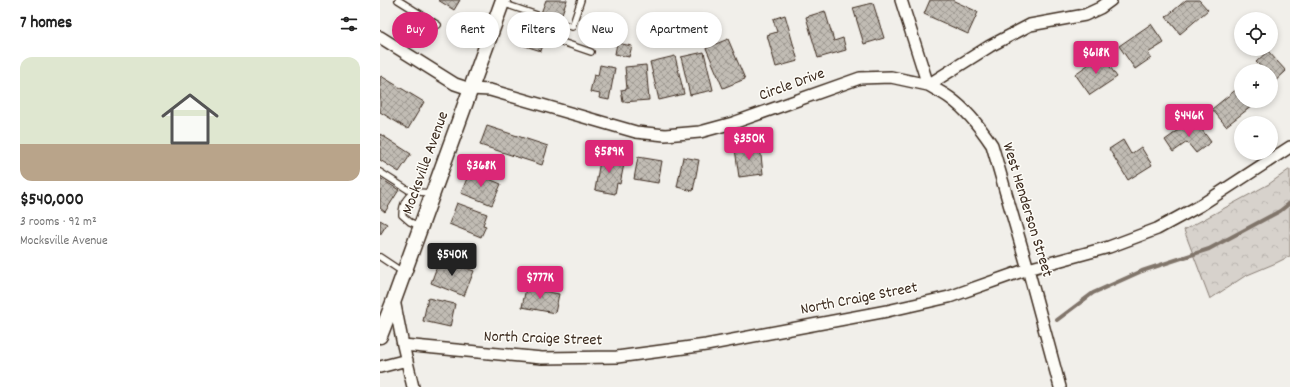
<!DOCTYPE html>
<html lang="en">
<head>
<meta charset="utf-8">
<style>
	body { margin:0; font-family:Dekko,sans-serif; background:#f2f2f2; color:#222; height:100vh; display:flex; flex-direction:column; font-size:15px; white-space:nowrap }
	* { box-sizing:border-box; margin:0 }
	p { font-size:13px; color:#767676 }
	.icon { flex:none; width:22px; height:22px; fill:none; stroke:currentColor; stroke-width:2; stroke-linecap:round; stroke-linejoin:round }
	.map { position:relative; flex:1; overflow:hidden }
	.side { display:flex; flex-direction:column; background:#fff; width:380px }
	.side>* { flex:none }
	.top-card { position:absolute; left:12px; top:12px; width:380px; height:36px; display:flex; gap:8px }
	.fabs { position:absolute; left:854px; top:12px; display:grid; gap:8px }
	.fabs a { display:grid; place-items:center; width:44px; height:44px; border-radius:50%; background:#fff; box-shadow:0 2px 6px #0003; font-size:20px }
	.price { position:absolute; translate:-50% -34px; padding:0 9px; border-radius:4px; background:#db2777; color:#fff; font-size:13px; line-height:26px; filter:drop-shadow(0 1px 2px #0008) }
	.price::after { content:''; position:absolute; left:50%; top:24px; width:12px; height:9px; margin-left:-6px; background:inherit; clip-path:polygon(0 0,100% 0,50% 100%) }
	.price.on { background:#222; color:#fff }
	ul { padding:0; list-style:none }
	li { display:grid; align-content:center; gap:8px; height:212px; padding:0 20px }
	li+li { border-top:1px solid #e0e0e0 }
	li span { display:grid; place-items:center; height:124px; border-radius:12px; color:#555 }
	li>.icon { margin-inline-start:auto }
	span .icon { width:72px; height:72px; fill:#fffc; stroke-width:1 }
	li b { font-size:17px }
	h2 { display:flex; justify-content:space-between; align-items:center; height:48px; padding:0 20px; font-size:17px }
	.pill { padding:0 14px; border-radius:18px; background:#fff; box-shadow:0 2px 6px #0003; font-size:14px; line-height:36px }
	.pill.on { background:#db2777; color:#fff }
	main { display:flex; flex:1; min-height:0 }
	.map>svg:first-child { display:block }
</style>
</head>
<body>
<main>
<section class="side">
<h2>7 homes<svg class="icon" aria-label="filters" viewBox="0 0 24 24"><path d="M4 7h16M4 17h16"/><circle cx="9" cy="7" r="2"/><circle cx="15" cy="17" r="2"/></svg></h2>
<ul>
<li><span style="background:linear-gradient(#dfe7d0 70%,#b9a48a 0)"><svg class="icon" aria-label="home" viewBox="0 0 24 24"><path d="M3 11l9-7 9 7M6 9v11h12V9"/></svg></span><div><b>$540,000</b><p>3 rooms · 92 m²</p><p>Mocksville Avenue</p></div></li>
</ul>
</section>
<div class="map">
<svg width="910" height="387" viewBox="0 0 910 387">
	<defs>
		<pattern id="forest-crowns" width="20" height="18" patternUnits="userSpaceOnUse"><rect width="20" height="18" fill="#d7d2cc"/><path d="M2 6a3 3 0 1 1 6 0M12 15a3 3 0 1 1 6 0" fill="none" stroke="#b9b4af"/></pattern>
		<pattern id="building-cross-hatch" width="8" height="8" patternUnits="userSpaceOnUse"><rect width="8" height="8" fill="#c1bcb4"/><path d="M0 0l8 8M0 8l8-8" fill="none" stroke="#9e9992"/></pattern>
	</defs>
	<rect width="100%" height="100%" fill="#f1efea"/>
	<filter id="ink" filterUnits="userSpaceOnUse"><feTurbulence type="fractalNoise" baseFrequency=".025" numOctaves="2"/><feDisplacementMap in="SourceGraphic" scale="8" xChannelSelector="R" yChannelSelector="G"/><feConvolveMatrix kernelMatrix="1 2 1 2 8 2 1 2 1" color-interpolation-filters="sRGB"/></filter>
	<g filter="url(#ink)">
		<path fill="url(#forest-crowns)" stroke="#897e75" d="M910 169V256L896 263 865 276 830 299 804 230 889 184Z"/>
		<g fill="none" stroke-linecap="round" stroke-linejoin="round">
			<path stroke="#80746b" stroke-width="4" d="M677 320 713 293 762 271 829 249 900 211 910 203"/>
		</g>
		<path fill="url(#building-cross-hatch)" stroke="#3b2a1e" d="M58 0H80L74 10Z
			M166 0H187L180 19 161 13Z
			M550 0H572L598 12 588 34 544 14Z
			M806 0H819L828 10 800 34 786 17Z
			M493 3 504 38 484 44 473 8Z
			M445 11 454 41 463 38 466 50 438 58 426 17Z
			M405 15 418 61 396 67 387 35 397 32 393 19Z
			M290 20 308 21V35H290Z
			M146 23 168 31 161 51 139 44Z
			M771 24 784 43 768 53 771 58 755 69 739 46Z
			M348 39 365 79 343 88 326 48Z
			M237 43 252 46 249 57 235 54Z
			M888 51 906 71 891 85V71H876L881 67 876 62Z
			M324 52 333 90 310 95 301 57Z
			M722 55 737 77 710 95 695 74Z
			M295 56 304 94 279 100 270 62Z
			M220 65 235 68 229 100 219 98 220 94 210 92 214 75 218 76Z
			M266 65 269 100 243 102 241 90 247 89 245 67Z
			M1 76 44 102 28 129 0 112V78Z
			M858 88 861 92V101H868L872 106 846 126 832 109Z
			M814 119 831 142 816 153 807 142 793 152 785 140Z
			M107 126 168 146 162 165 100 145Z
			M0 134 31 154 19 172 0 160Z
			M743 140 751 154 761 147 772 165 748 180 729 149Z
			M380 146 383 174 359 177 355 149Z
			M221 155 245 159 240 184 237 183 235 194 215 190Z
			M258 157 282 161 278 183 254 179Z
			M303 157 319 160 313 191 297 187Z
			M90 171 121 184 112 205 81 193Z
			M0 178 19 190 5 212 0 208Z
			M77 203 107 214 103 225 106 226 101 237 69 224Z
			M0 220 7 224 0 235Z
			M60 258 94 271 84 296 51 283Z
			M146 288 179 294 175 313 142 307Z
			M48 298 75 304 70 327 43 321Z"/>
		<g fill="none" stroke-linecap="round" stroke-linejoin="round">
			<defs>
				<path id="service" d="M18 0 58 25
					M122 3 192 27 201 0
					M181 24 176 40 211 52
					M0 172 33 193
					M40 226 30 222 22 215C22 205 27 192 39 192 43 192 48 193 52 194
					M0 257 24 273"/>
				<path id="minor" d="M521 0 548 85C555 89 563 93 570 98 587 110 600 127 612 145L648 269 680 387
					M0 37 75 84 90 89 110 90 256 132 285 135 320 132 353 123 480 78 511 77 548 85 610 46 650 25 705 15 720 8 731 0
					M14 300 23 345 33 387
					M23 345 162 358 237 357 326 345 507 311 569 297 648 269 729 247 777 229 821 205 910 147
					M0 367 27 360"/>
				<path id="tertiary" d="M0 336 14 300 123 0"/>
			</defs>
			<use href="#service" stroke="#3b2a1e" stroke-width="8"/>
			<use href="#minor" stroke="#3b2a1e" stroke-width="14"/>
			<use href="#tertiary" stroke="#3b2a1e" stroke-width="17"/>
			<use href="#service" stroke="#fdfcf7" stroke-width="5.5"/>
			<use href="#minor" stroke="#fdfcf7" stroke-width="11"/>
			<use href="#tertiary" stroke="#fdfcf7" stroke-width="14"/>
		</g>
	</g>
	<g text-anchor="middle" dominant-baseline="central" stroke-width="3" stroke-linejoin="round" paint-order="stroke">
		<g font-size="16" fill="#3b2a1e" stroke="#fdfcf7">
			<text transform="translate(412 85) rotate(-20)">Circle Drive</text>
			<text transform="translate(46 163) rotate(-70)">Mocksville Avenue</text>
			<text transform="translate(647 210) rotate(73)">West Henderson Street</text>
			<text transform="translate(479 299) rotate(-11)">North Craige Street</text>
			<text transform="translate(163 339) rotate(2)">North Craige Street</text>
		</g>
	</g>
</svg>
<div class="fabs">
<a><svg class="icon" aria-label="locate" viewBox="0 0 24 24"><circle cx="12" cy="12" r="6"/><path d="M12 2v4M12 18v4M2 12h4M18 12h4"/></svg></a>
<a>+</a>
<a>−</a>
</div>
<b class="price" style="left:716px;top:75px">$618K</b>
<b class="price" style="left:809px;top:138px">$446K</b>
<b class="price" style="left:369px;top:161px">$350K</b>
<b class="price" style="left:229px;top:174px">$589K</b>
<b class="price" style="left:101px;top:188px">$368K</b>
<b class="price on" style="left:72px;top:277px">$540K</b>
<b class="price" style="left:160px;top:300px">$777K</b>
<div class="top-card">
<a class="pill on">Buy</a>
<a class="pill">Rent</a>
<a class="pill">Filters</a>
<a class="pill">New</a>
<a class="pill">Apartment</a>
</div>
</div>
</main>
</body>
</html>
